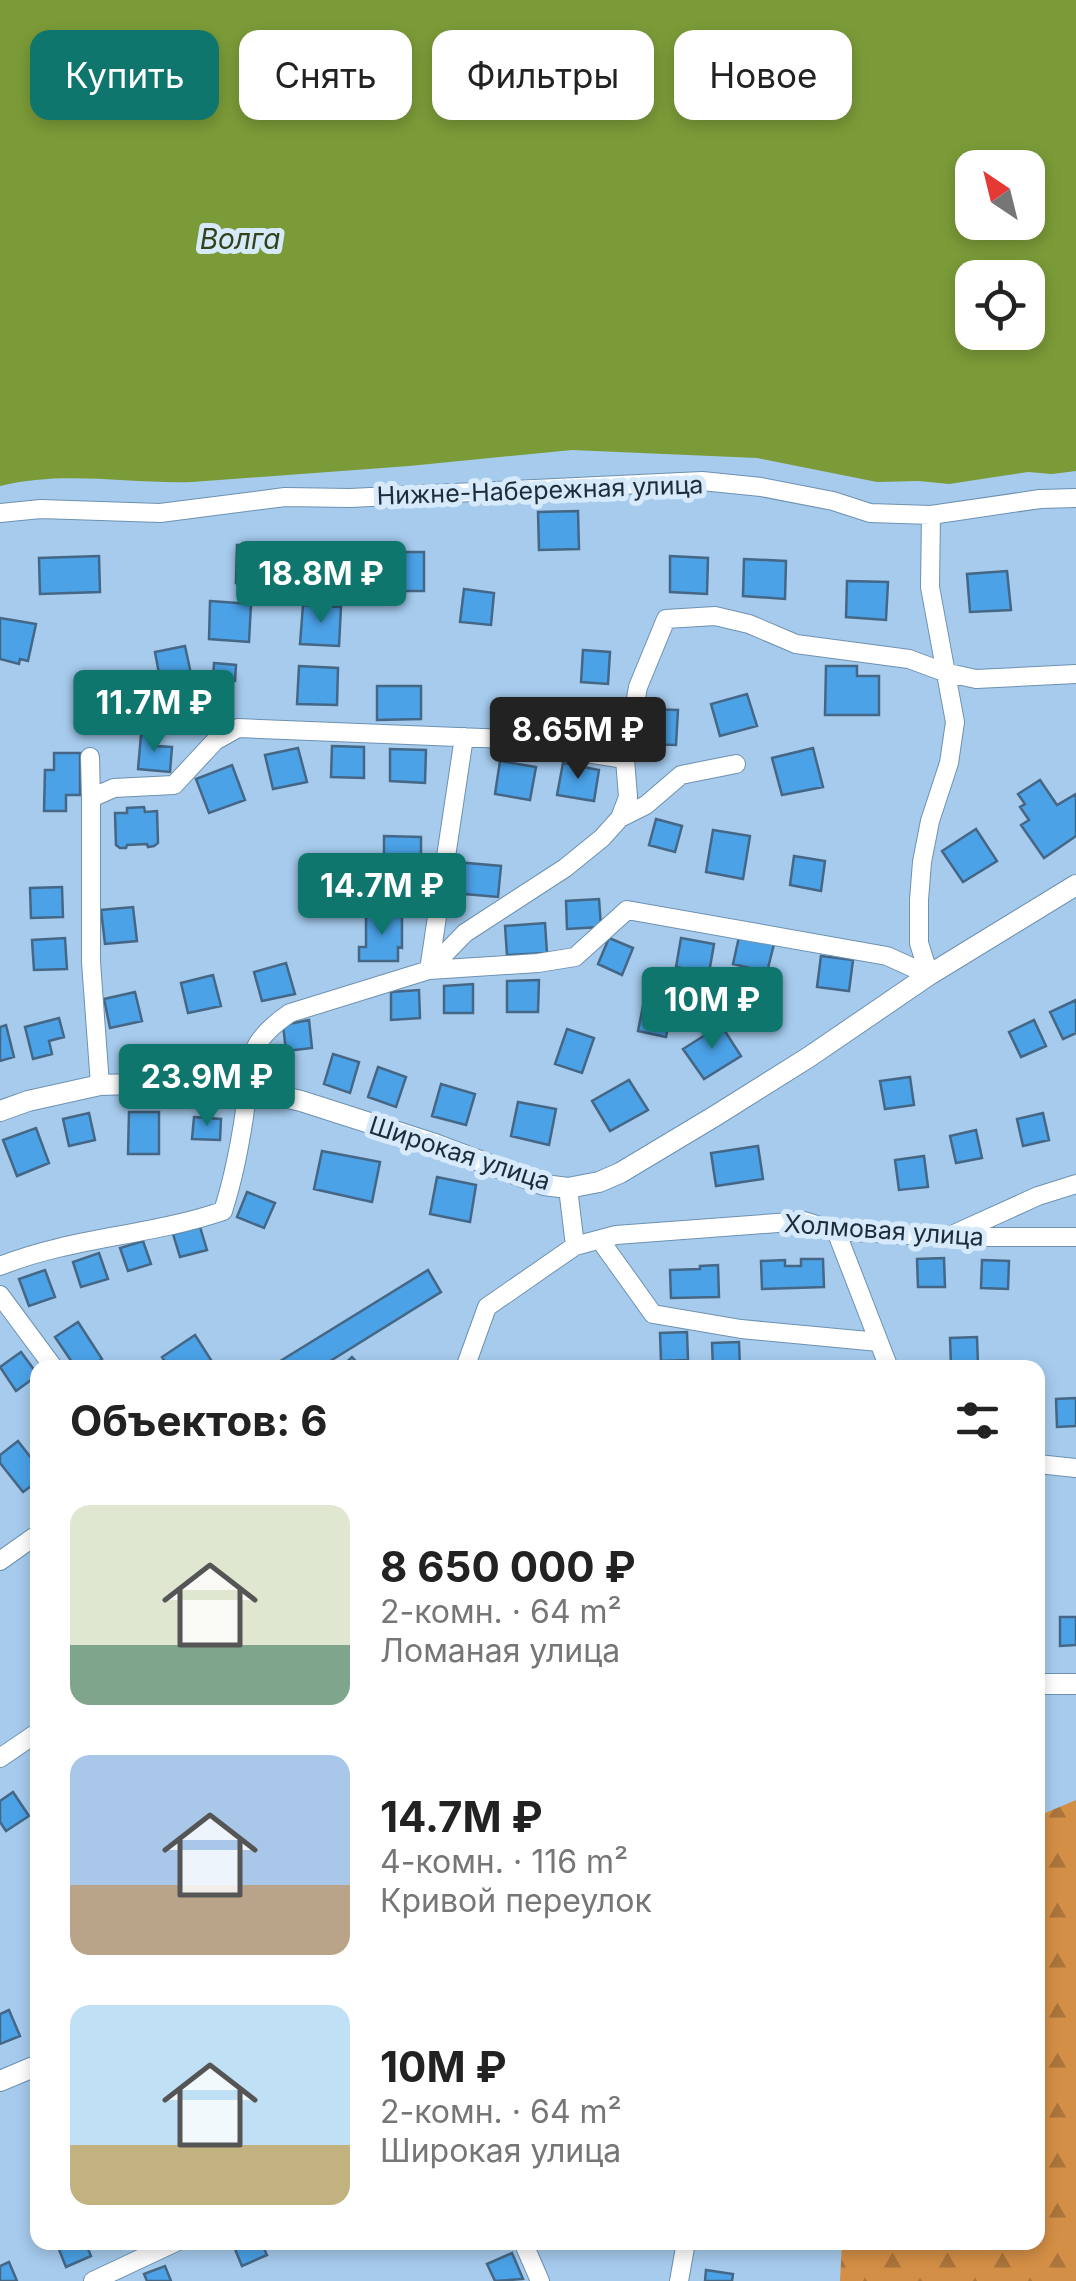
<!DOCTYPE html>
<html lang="ru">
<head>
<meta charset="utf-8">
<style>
	body { margin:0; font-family:Inter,sans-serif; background:#f6f6f6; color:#222; height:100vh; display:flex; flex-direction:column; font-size:38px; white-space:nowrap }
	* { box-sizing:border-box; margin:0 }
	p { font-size:32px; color:#767676 }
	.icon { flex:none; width:55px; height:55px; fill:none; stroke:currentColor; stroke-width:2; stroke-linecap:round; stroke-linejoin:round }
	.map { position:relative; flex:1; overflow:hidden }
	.details { position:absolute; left:30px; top:1360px; width:1015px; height:890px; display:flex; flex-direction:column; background:#fff; border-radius:20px; box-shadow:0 5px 15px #0003 }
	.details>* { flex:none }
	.hud { position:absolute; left:30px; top:30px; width:1018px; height:90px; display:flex; gap:20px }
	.needle { width:65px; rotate:325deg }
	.controls { position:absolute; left:955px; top:150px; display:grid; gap:20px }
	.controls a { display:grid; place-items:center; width:90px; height:90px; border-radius:20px; background:#fff; box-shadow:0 5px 15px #0003; font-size:50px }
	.price { position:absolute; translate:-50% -85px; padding:0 22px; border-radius:10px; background:#0f766e; color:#fff; font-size:32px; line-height:65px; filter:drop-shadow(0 2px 5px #0008) }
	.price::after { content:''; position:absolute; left:50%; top:60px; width:30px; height:22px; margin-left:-15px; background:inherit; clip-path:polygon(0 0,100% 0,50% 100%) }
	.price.active { background:#222; color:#fff }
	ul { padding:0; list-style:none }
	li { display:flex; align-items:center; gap:30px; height:250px; padding:0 40px }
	li span { display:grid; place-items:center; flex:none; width:280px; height:200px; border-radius:20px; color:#555 }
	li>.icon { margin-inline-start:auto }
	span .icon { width:120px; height:120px; fill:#fffc; stroke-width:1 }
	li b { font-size:42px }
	h2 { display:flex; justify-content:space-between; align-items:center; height:120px; padding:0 40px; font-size:42px }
	.pill { padding:0 35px; border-radius:20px; background:#fff; box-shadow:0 5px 15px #0003; font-size:35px; line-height:90px }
	.pill.active { background:#0f766e; color:#fff }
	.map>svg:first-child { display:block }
</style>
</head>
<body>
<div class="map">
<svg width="1076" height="2281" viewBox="0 0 1076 2281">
	<defs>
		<pattern id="forest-firs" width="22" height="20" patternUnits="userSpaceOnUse" patternTransform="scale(2.5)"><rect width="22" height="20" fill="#d48f46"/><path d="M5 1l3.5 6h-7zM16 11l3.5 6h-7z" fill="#ab753b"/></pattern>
	</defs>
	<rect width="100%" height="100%" fill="#a6cbed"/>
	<path fill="url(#forest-firs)" d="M1076 1800V2281H840L842 2243 1038 2242V1816Z"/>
	<path fill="#7b9b38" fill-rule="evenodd" d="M0 0H1076V471L1052 474 1028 472 949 484 919 481 877 482 757 458 572 450 409 466 192 482C127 484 64 470 0 486ZM972 168H1028V222H972ZM972 278H1028V332H972Z"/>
	<path fill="#4ba2e7" stroke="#456785" stroke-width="2.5" d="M578 511 579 549 539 550 538 512Z
		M237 545 278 546 276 585 236 583Z
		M316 549 350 550V587L315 586Z
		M390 552H424V591H389Z
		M99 556 100 592 40 594 39 558Z
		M670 556 708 558 707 594 670 592Z
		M744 559 786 561 785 599 743 596Z
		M1007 571 1011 610 970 612 967 574Z
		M847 581 888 582 886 620 846 617Z
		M464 589 494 593 491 625 460 622Z
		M210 601 251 604 249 642 209 639Z
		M303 605 341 607 339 646 300 644Z
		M0 618 36 624 28 661 20 659 19 664 0 659Z
		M185 646 191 674 160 679 155 652Z
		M583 650 610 652 608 684 581 682Z
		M214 663 236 665 235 681 213 680Z
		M299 666 338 668 337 705 297 704Z
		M826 666H857V676H879V715H825Z
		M377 686H421V719L377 720Z
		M747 694 757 726 720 736 711 704Z
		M150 698H160V710L150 711Z
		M127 699 128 718 110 719 109 701Z
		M645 709 678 710 676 745 643 744Z
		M141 735 157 736 156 746 172 747 170 772 138 769Z
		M332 746 364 747V778L331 777Z
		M298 748 307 782 273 789 265 755Z
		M813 748 823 787 782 795 772 758Z
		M390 749 426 750 425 783 390 781Z
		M54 753H80V795H66V811H44L45 770H54Z
		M500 761 536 767 530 800 495 794Z
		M563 763 599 770 594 801 557 795Z
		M232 765 245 800 209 813 196 779Z
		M1040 780 1057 805 1076 794V836L1044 858 1021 825 1029 820 1020 807 1025 804 1018 794Z
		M144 807 145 812 157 811 158 843 154 846 148 847 147 844 127 845 126 848H120L116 845 115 813H127V808Z
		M656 819 682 826 675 852 649 845Z
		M976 829 997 861 963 882 942 851Z
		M713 830 750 836 743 879 706 872Z
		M384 836 421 837V871L384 870Z
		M794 856 825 861 821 891 790 885Z
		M456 862 501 866 498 897 453 893Z
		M62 887 63 917 31 918 30 888Z
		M599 899 601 927 567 929 566 901Z
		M133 907 137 941 105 944 101 910Z
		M366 914H402V948L398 947V961H359V947H366Z
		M545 923 547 953 507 955 505 926Z
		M739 937 774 944 767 972 733 964Z
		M65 938 67 969 34 970 32 940Z
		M609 938 633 948 622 975 598 964Z
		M681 938 714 944 709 973 676 967Z
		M821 956 853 960 849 991 817 987Z
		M286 963 295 994 262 1001 254 972Z
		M213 975 221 1006 188 1013 181 983Z
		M539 980 538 1012H507V981Z
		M473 984V1013H444V986Z
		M419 990 420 1018 391 1020V992Z
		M646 991 674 996 666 1037 638 1031Z
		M135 992 142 1021 110 1028 104 999Z
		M1076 1000V1033L1063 1039 1050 1012Z
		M59 1018 64 1037 49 1041 52 1054 33 1059 25 1027Z
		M309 1020 312 1048 286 1051 283 1025Z
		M1034 1020 1046 1046 1021 1057 1009 1032Z
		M6 1025 14 1057 0 1061V1027Z
		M721 1025 741 1056 704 1079 683 1049Z
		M567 1029 594 1038 582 1073 555 1064Z
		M333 1054 359 1062 350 1093 324 1084Z
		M378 1067 406 1077 396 1107 368 1097Z
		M910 1077 914 1105 885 1109 880 1081Z
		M629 1080 648 1110 610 1131 592 1101Z
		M441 1084 475 1094 466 1125 432 1116Z
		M518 1102 556 1109 549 1145 511 1136Z
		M129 1112H159V1154H128Z
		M89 1113 95 1140 69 1146 63 1119Z
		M1043 1113 1049 1140 1023 1146 1017 1119Z
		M194 1117 221 1119 220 1140 192 1139Z
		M36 1128 49 1163 17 1176 3 1140Z
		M976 1130 982 1158 956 1163 950 1136Z
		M758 1146 763 1179 716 1186 711 1153Z
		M322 1151 380 1162 372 1202 314 1189Z
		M924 1156 928 1187 899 1190 895 1160Z
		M437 1177 476 1185 470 1222 430 1214Z
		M247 1192 275 1203 264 1228 237 1217Z
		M200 1227 207 1250 180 1257 173 1234Z
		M143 1241 151 1264 128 1271 120 1248Z
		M99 1253 108 1279 81 1287 73 1262Z
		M944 1258 945 1287H918L917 1259Z
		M801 1259H823L824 1287 762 1289 761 1261 785 1260V1266H801Z
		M982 1260 1009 1261 1008 1289 981 1288Z
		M718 1265 719 1297 671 1298 670 1270 700 1269V1266Z
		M45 1270 55 1297 29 1306 19 1279Z
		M428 1270 441 1292 319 1368H269Z
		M78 1322 102 1359 89 1368H76L55 1337Z
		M687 1332 688 1360 661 1361 660 1333Z
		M195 1335 211 1360 201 1368H169L162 1357Z
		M977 1337 978 1365 951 1366 950 1338Z
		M739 1342 740 1368H713L712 1343Z
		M21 1352 38 1375 16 1391 0 1367Z
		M352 1357 362 1368H340Z
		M1076 1398V1426L1057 1427 1056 1399Z
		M18 1441 38 1467V1481L23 1492 0 1463V1455Z
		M1060 1617H1076V1645L1060 1646Z
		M13 1792 29 1816 6 1831 0 1822V1801Z
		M9 2010 20 2036 0 2044V2014Z
		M56 2242H85L91 2256 66 2267Z
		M232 2242H261L267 2255 242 2266Z
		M512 2253 523 2279 495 2281 487 2264Z
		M9 2262 17 2281H0V2266Z
		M165 2266 171 2281H147L144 2274Z
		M706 2270 733 2274 732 2281H705Z"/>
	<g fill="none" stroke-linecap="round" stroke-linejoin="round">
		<defs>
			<path id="minor" d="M0 513 41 509 160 513 285 497 350 498 702 481 761 487 833 501 870 513 931 515 1040 499 1076 498
				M90 757 91 798
				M620 818 628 797 625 759 638 687 666 619 715 616 749 624 796 644 909 659 944 672 976 679 1076 674
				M429 970 465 933 565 868 602 838 620 818 646 805 681 775 736 764
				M429 970 464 737
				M929 975 919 943V900L922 862 930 821 949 763 955 722 930 587 931 515
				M100 1085 91 962V798L114 788 174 785 215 741 238 728 507 739 547 747 625 759
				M568 1188 575 1246
				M836 1231 889 1368
				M954 1234 1038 1196 1076 1184
				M600 1240 653 1314 741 1329 879 1342
				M0 1266C72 1237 150 1236 223 1211 233 1180 239 1150 244 1117 251 1067 241 1046 290 1013L429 970 538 963 575 957 627 910 887 956 929 975
				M0 1295 54 1368
				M465 1368 487 1307 575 1246 616 1235 804 1221 836 1231 949 1237H1076
				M1038 1464 1076 1468
				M0 1561 38 1534
				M0 1758 38 1732
				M523 2242 540 2281
				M93 2281 176 2242
				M679 2281 686 2242"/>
			<path id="tertiary" d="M0 1111 28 1101 100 1085 201 1082 245 1088 301 1101 435 1144 544 1185 568 1188 599 1182 620 1173 715 1116 809 1057 929 975 1076 885
				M1038 1684H1076
				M0 2081 38 2065"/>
		</defs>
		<use href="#minor" stroke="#6d91b0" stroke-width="20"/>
		<use href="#tertiary" stroke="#6d91b0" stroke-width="22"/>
		<use href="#minor" stroke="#fff" stroke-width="18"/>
		<use href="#tertiary" stroke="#fff" stroke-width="20"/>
	</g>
	<g text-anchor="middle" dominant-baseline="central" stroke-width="10" stroke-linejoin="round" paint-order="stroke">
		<g font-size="25" fill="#1e2d3a" stroke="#d7eafb">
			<text transform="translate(540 490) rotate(-2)">Нижне-Набережная улица</text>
			<text transform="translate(460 1153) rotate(18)">Широкая улица</text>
			<text transform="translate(884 1230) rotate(4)">Холмовая улица</text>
		</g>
		<g font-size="28" font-style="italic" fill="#35431b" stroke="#d7eafb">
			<text x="240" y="239">Волга</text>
		</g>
	</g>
</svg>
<div class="controls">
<a><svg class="needle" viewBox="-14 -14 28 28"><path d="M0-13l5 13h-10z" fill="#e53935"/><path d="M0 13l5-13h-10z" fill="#767676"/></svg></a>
<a><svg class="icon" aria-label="locate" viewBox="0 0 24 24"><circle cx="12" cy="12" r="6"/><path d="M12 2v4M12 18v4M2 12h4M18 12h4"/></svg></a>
</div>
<b class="price" style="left:321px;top:626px">18.8M ₽</b>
<b class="price" style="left:154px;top:755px">11.7M ₽</b>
<b class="price active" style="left:578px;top:782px">8.65M ₽</b>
<b class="price" style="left:382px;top:938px">14.7M ₽</b>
<b class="price" style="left:712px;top:1052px">10M ₽</b>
<b class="price" style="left:207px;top:1129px">23.9M ₽</b>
<div class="hud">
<a class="pill active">Купить</a>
<a class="pill">Снять</a>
<a class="pill">Фильтры</a>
<a class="pill">Новое</a>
</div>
<section class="details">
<h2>Объектов: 6<svg class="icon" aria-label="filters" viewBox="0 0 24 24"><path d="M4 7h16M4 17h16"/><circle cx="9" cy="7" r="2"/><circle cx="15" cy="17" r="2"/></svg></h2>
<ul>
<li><span style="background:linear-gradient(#dfe7d0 70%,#7fa58c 0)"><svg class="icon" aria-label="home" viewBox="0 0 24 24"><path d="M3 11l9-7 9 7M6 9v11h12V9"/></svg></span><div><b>8 650 000 ₽</b><p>2-комн. · 64 m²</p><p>Ломаная улица</p></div></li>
<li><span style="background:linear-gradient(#a9c7e8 65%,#b9a48a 0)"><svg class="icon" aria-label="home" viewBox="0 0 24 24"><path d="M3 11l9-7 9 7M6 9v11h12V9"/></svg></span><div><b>14.7M ₽</b><p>4-комн. · 116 m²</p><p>Кривой переулок</p></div></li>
<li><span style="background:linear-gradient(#bfe0f5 70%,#c2b280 0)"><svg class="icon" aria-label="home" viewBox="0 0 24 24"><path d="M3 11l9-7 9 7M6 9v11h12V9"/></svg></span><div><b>10M ₽</b><p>2-комн. · 64 m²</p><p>Широкая улица</p></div></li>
</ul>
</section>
</div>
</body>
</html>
